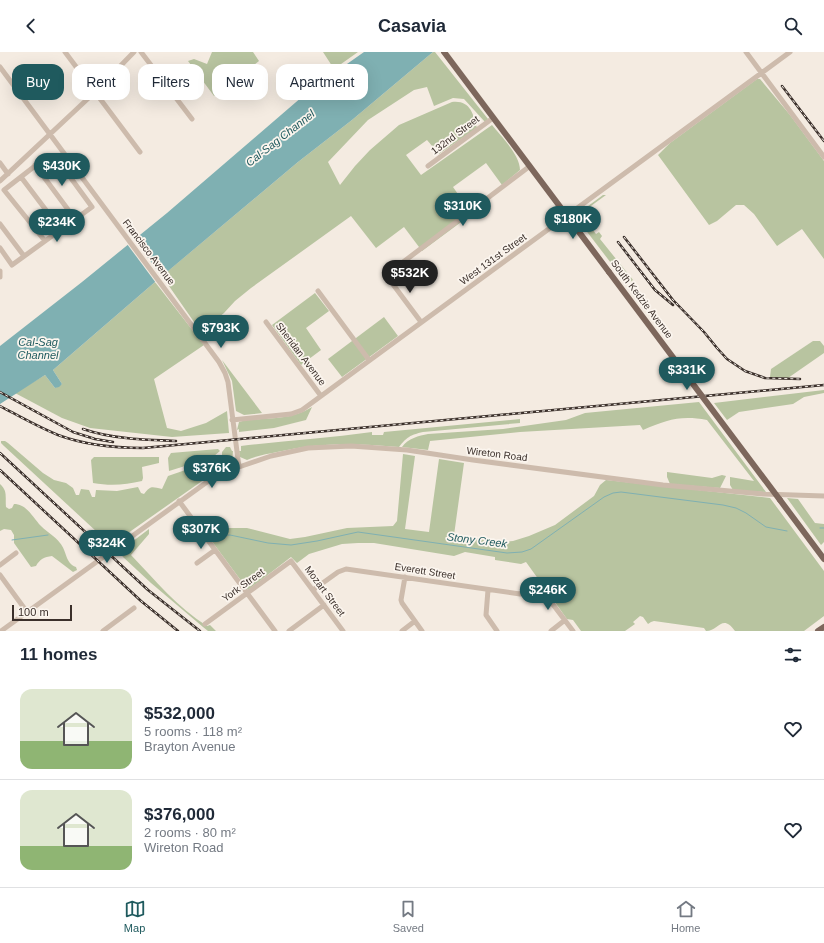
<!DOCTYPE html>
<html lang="en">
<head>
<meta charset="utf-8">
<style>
	body { margin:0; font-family:Helvetica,sans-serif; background:#f6f6f7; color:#1f2937; height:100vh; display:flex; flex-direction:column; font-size:15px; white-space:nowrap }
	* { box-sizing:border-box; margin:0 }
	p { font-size:13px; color:#747a83 }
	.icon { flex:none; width:22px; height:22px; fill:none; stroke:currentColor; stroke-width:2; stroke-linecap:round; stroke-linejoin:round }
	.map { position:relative; height:579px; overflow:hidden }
	.details { display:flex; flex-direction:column; background:#fff; flex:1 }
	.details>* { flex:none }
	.hud { position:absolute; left:12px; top:12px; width:400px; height:36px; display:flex; gap:8px }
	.scale { position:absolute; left:12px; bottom:10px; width:60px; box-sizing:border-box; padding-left:4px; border:2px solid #3b302b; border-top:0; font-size:11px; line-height:14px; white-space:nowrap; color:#3b302b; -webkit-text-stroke:3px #fbf5ee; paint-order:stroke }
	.price { position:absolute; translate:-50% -34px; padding:0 9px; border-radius:14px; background:#1f5a5e; color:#fff; font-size:13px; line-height:26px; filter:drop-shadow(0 1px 2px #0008) }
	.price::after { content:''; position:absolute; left:50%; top:24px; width:12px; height:9px; margin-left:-6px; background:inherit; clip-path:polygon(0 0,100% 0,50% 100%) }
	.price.selected { background:#222; color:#fff }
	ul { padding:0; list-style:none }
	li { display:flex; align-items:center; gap:12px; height:100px; padding:0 20px }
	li+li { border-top:1px solid #e0e1e3 }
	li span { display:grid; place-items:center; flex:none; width:112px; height:80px; border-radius:12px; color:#555 }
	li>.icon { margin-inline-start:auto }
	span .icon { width:48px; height:48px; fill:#fffc; stroke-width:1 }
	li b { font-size:17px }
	h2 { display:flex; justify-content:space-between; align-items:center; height:48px; padding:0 20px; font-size:17px }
	.tag { padding:0 14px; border-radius:12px; background:#fff; box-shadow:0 4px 16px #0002; font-size:14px; line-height:36px }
	.tag.selected { background:#1f5a5e; color:#fff }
	header { display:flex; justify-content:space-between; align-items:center; height:52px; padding:0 20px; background:#fff; font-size:18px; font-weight:700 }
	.dock { display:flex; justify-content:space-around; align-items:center; height:56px; border-top:1px solid #e0e1e3; background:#fff; font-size:11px; color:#747a83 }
	.dock a { display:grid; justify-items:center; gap:2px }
	.dock .selected { color:#1f5a5e }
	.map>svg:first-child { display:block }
</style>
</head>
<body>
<header><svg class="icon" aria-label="back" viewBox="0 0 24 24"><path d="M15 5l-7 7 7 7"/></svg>Casavia<svg class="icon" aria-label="search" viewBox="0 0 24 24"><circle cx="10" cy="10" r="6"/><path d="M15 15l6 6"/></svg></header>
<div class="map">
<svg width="824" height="579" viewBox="0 0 824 579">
	<rect width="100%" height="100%" fill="#f4ebe1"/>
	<path fill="#b8c4a0" d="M212 0H253L259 9 214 44 188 9 194 7 207 12Z
		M323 0H358L334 17Z
		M433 0H435L488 67 485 70 464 47 453 46 434 54 427 35 414 38 368 68 328 110 340 133 355 114 370 98 399 73 452 50C470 48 473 61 477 76L439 102 427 88 406 103 421 123 492 73C501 84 520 103 520 118L502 133 486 111 453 135 472 162 422 199 404 175 376 196 351 164 251 236 235 249 224 261 201 280 162 224 298 110 352 68Z
		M757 27H760L790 63 824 109V207L802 177 777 194 754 162 744 153H736L717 169 709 173 658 103 670 91Z
		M603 143H606L584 159 583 165 596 182 599 180 602 184 600 187 633 228 627 232 578 168V163L580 160Z
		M155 230 204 293 154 327 167 376 181 379 206 371 227 359 229 381 172 385 90 376 62 366 15 341 45 323 55 336 62 332 53 318Z
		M315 241 329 259 306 276 321 298 301 313 272 273Z
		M384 265 398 284 342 325 328 307Z
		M813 289H820L824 294V301L788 326 770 325 771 317Z
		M222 308 262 361 244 363 236 359 232 329Z
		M824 338V341L804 345 793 352 739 360 727 368 714 351Z
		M699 350 766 440 733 438 730 433V425L754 429 707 368C680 363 667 368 643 378L640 373 520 380 430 389 428 398 402 395C408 386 419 384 428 382L503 377 566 368 585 361Z
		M312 355 306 368 274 376 239 380V377L237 378 239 370 246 368C268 366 292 368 312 355Z
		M520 367V371L423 380C410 383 407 385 399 395 356 391 319 390 277 400 267 402 256 404 247 408L240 405 239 399H241V394C284 389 328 386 372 380V383H383L384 380Z
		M1 389H5L8 391 43 421 54 428 66 431 73 436 76 443H79L81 437 89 438 92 445H95L96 438 117 439 138 435 141 441 144 442C151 433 152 435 162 437L168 424 200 413 209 418 212 422 111 493 4 394 1 391Z
		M226 395H230L232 399H233L232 411 226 417H217L216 415 222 408V400Z
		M218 397 220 399 208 409 198 410 169 419 168 406 171 401Z
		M403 402 415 404 405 477 429 480 439 407 464 411 454 483 502 490 513 489 529 484 555 473 594 444 600 433 606 428 770 446 824 519V564L804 579H735C722 561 719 579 706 579L704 576 654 569 651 570 648 572 643 565 640 564 633 570 635 572 625 579H581L573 568 567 567 526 510 521 512 495 508V505L465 500 454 504 374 491H358L342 492 309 502 297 511 291 505 248 538 205 480 207 477 213 476H247L290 487 305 485 347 476 393 474 397 469Z
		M94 405H159V411L142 415 143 426 142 429C125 433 110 434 93 431L91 408Z
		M667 420 712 426 722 423 726 424 720 436 670 432 667 425Z
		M0 432C8 439 5 445 6 455L9 457 12 456 14 452C27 452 33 466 41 474 47 480 55 484 60 491 67 499 65 511 76 515L77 518 73 520 52 504C44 505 40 507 36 514L31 515 14 491V483L11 478 4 477 0 479Z
		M787 446 798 447 815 471 824 472V490L821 493Z
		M149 477V482L131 503C155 528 178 556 207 574L210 573 216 579H208L203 575 151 531 123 505 120 501 124 496Z"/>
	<path fill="#7fb0b2" d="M364 0H433L352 68 298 110 155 230 53 318 62 332 59 335 55 336 45 323 0 352V294L82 230 167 161 310 38Z"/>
	<path fill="#f4ebe1" d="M134 187 163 226 156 231 127 192Z"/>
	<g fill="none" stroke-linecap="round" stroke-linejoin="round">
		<path stroke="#7fb0b2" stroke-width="1" d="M820 476H824
			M215 484 230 483 268 491 291 493 317 489 358 480 507 501 522 500 531 497 604 445 613 441 621 440 723 453 736 456 746 461 766 475 787 479
			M12 488 48 483"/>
		<path stroke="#cdbbac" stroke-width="5" d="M65 0 140 100
			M141 0 192 67
			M746 0 824 105
			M0 15 219 310 225 321 228 330 239 415
			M0 111 8 122
			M35 113 75 167
			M428 114 493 66
			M21 125 61 178
			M0 129 95 40 134 0
			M0 172 24 204
			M0 196 12 213 92 155 57 107H44L4 138 45 189
			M0 219V225
			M318 239 369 308
			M266 270 321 344
			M421 270 386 223 530 114
			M232 368 291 362 302 358 790 0
			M179 449 275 579
			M197 511 215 498
			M0 513 16 501
			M0 523 27 560
			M405 525 401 548 402 551 422 579
			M313 538 338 520 346 517 520 542 536 530 573 579
			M488 538 486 563 497 579
			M205 572 291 509 343 579
			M1 579 207 430 239 415 271 404 308 396 351 394 407 398 473 408 663 433 763 442 824 444
			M103 579 134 556
			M289 579 324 553
			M402 579 415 569
			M551 579 565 568"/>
		<path stroke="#7d675c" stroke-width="6" d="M444 0 609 220
			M780 448 824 507
			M818 579 824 575"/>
		<defs>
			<path id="rail" d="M782 34 824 89
				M624 185 673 248 704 280 717 296 727 307 745 319 765 326 800 327
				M618 190 655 238 673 253
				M0 340 73 380 95 387 113 390
				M0 354C19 364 38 375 58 383 85 393 114 396 143 396L824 333
				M83 377C112 387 145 388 176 389
				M0 401 148 538 200 579
				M0 418 141 549 178 579"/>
		</defs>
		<use href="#rail" stroke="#3b302b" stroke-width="2.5"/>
		<use href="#rail" stroke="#fbf5ee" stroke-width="1" stroke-dasharray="3" stroke-linecap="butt"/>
		<path stroke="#7d675c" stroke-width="6" d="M609 220 780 448"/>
	</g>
	<g text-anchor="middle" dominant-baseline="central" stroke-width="3.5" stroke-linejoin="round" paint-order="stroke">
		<g font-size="10" fill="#3b302b" stroke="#fbf5ee">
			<text transform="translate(455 83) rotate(-37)">132nd Street</text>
			<text transform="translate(149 200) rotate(53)">Francisco Avenue</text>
			<text transform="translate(493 207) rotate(-36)">West 131st Street</text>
			<text transform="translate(642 247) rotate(53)">South Kedzie Avenue</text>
			<text transform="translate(301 302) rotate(53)">Sheridan Avenue</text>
			<text transform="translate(497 402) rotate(7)">Wireton Road</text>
			<text transform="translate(425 519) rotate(9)">Everett Street</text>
			<text transform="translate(243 533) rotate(-36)">York Street</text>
			<text transform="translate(325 539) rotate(53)">Mozart Street</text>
		</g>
		<g font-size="11" font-style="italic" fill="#1f5a5e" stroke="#fbf5ee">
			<text transform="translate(280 86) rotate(-38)">Cal-Sag Channel</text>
			<text x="38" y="290">Cal-Sag<tspan x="38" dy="13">Channel</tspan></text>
			<text transform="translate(477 488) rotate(7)">Stony Creek</text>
		</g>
	</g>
</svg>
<div class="scale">100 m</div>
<b class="price" style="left:62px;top:135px">$430K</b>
<b class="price" style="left:463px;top:175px">$310K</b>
<b class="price" style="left:573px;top:188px">$180K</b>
<b class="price" style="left:57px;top:191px">$234K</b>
<b class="price selected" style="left:410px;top:242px">$532K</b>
<b class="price" style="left:221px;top:297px">$793K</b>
<b class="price" style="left:687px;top:339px">$331K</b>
<b class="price" style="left:212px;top:437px">$376K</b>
<b class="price" style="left:201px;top:498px">$307K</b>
<b class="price" style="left:107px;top:512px">$324K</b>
<b class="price" style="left:548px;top:559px">$246K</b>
<div class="hud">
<a class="tag selected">Buy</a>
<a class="tag">Rent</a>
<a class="tag">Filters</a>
<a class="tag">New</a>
<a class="tag">Apartment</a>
</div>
</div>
<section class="details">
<h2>11 homes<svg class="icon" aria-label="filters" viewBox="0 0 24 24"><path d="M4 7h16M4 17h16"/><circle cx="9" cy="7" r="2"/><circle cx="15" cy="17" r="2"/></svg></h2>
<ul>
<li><span style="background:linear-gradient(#dfe7d0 65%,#8fb573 0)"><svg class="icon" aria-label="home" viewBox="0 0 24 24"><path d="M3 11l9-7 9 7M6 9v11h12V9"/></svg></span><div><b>$532,000</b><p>5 rooms · 118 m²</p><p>Brayton Avenue</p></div><svg class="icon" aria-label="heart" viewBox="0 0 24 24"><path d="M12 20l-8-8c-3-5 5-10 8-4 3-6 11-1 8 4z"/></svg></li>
<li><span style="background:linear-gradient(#dfe7d0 70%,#8fb573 0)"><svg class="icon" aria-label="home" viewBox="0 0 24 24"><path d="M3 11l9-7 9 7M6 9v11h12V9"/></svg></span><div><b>$376,000</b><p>2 rooms · 80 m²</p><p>Wireton Road</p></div><svg class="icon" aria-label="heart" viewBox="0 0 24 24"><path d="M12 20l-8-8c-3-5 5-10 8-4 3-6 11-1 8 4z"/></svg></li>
</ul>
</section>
<nav class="dock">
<a class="selected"><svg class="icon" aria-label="map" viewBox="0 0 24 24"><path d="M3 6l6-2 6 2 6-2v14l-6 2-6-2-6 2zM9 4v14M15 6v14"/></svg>Map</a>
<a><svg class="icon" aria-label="saved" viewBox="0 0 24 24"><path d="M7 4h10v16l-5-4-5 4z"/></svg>Saved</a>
<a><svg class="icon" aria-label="home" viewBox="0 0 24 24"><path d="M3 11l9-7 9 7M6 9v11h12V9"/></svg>Home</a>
</nav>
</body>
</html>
